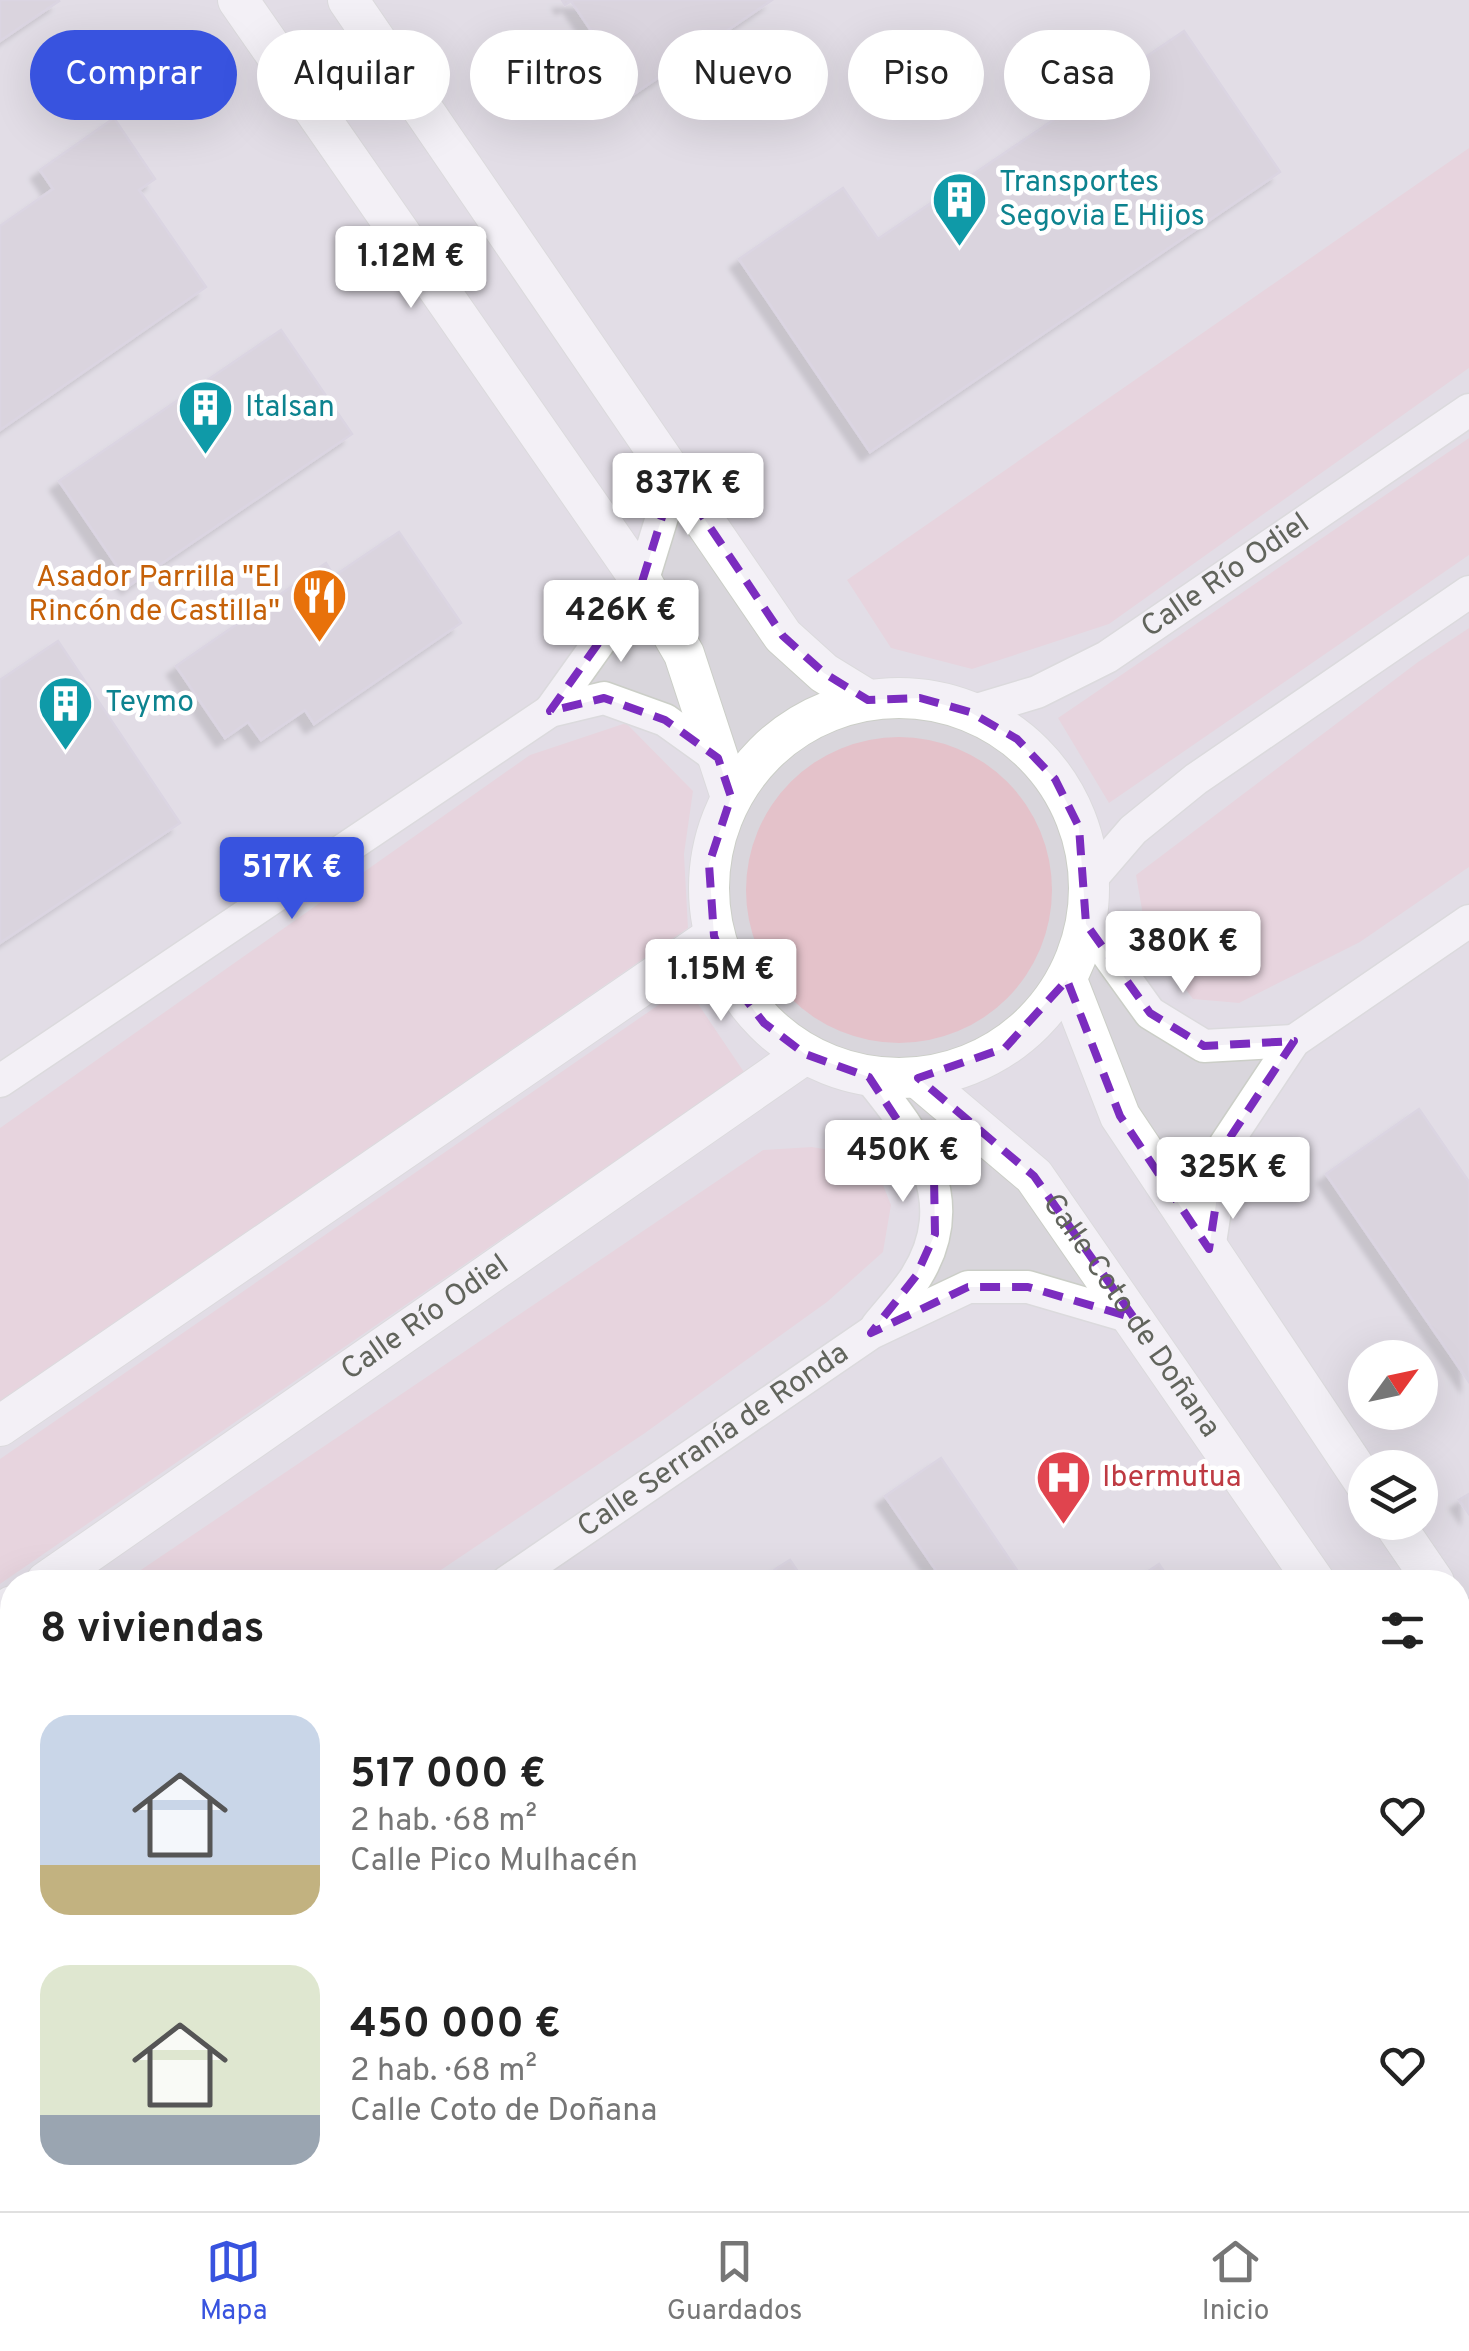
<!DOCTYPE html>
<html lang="es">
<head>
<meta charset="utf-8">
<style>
	body { margin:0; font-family:Overpass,sans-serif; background:#f2f2f2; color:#222; height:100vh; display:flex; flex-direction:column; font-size:38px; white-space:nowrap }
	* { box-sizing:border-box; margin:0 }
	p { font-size:32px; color:#767676 }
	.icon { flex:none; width:55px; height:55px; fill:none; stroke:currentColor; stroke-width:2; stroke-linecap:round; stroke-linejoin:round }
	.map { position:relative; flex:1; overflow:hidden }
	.sheet { position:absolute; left:0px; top:1570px; width:1470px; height:642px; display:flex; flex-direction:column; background:#fff; border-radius:40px 40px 0 0; box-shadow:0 10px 40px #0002 }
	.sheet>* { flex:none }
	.hud { position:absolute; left:30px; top:30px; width:1410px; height:90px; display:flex; gap:20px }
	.needle { width:65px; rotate:57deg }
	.fabs { position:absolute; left:1348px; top:1340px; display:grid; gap:20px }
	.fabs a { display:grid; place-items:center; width:90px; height:90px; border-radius:50%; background:#fff; box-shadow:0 10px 40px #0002; font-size:50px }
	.price { position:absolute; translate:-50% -85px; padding:0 22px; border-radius:10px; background:#fff; color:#222; font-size:32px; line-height:65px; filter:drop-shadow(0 2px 5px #0008) }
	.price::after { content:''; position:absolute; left:50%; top:60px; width:30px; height:22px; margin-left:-15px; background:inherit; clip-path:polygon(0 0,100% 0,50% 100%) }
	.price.current { background:#3853df; color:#fff }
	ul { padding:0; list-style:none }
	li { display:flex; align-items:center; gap:30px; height:250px; padding:0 40px }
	li span { display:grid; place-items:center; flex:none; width:280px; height:200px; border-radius:30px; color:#555 }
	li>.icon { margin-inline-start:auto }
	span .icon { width:120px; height:120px; fill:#fffc; stroke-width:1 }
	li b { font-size:42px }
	h2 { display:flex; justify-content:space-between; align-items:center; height:120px; padding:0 40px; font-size:42px }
	.tag { padding:0 35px; border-radius:45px; background:#fff; box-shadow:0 10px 40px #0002; font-size:35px; line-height:90px }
	.tag.current { background:#3853df; color:#fff }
	.dock { display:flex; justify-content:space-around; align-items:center; height:140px; border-top:2px solid #e0e0e0; background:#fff; font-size:28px; color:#767676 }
	.dock a { display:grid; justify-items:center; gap:5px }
	.dock .current { color:#3853df }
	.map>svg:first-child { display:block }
</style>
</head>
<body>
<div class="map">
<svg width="1469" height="2211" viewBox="0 0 1469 2211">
	<defs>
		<filter id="shadow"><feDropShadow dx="-9" dy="9" stdDeviation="2.5" flood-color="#0004"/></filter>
	</defs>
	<rect width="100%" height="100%" fill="#e9e4ee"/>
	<path fill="#d9d6dc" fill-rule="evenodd" d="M0 0H1469V2211H0ZM1365 1358H1420V1412H1365ZM1365 1468H1420V1522H1365ZM12 1582H1458V2200H12Z"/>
	<path fill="#e4c2ca" d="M1469 148V368L1109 624 972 669 891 648 847 580Z
		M1469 438V555L1109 803 1058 718Z
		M1469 628V867L1360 942 1239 1003 1193 999 1147 939 1136 875 1418 662Z
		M626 723 693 791 684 854 688 928 0 1401V1128L530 755Z
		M746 890a153 153 0 1 1 306 0a153 153 0 1 1-306 0Z
		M686 986 744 1072 0 1584V1459Z
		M812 1147 872 1157 891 1205 883 1252 827 1302 645 1433 423 1582H123L763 1150Z
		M12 1657V1860L0 1868V1666Z"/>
	<path fill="#c7c2cb" stroke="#cac3d2" stroke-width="2.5" filter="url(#shadow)" d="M0 0H58L59 1 0 41Z
		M562 0H772L634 94 571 1 565 5Z
		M1184 31 1280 172 870 452 739 259 843 188 878 239Z
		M114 118 155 179 139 190 206 287 0 430V226L53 189 40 170Z
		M281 330 352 434 130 585 59 481Z
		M399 532 461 623 314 724 305 710 261 740 248 722 225 738 176 666 326 563 334 576Z
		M58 641 180 823 0 943V680Z
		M1419 1109 1469 1182V1382L1326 1174Z
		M941 1458 1025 1582H944L885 1496Z
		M1469 1494V1514L1459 1500Z
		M790 1560 805 1582H760L777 1568Z
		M1159 1564 1171 1582H1132Z
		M1458 2066 1469 2083V2211H1385L1377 2200H1458Z
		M12 2169V2200H357L342 2211H0V2178Z
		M962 2200H1274L1282 2211H969Z
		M501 2201 508 2211H485Z"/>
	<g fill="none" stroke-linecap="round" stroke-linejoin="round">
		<defs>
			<g id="minor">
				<path d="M550 711 642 582 675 475"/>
				<path id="s1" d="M970 712 1037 692 1107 657 1469 410"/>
				<path d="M1089 881 1133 830 1196 779 1469 592"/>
				<path d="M1086 924 1150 1013 1204 1046 1294 1041"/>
				<path d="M869 1077C918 1137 964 1200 916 1277 905 1294 890 1310 877 1326"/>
				<path d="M0 1081 550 711 604 698 665 720 718 758"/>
				<path d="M1209 1249 1225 1145 1294 1041 1469 921"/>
				<path id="s2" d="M507 1582 871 1333 968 1287H1028L1134 1318"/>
				<path d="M0 1930 12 1921"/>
			</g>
			<g id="tertiary">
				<path d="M238 0 642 582 684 654 731 797"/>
				<path d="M348 0 783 636 824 673 868 700"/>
				<circle cx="899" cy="888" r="190"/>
				<path d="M1067 980 1120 1116 1365 1483"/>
				<path id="s3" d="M918 1078 1034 1176 1315 1582"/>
				<path d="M0 1426 714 936"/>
				<path d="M1393 1522 1434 1582"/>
				<path id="s4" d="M46 1582 805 1054"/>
				<path d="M0 1615 12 1606"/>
				<path d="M1458 1616 1469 1633"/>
				<path d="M1458 1790 1469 1806"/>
			</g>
		</defs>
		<use href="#minor" stroke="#cbcec7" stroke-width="35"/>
		<use href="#tertiary" stroke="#cbcec7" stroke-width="42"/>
		<use href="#minor" stroke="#fff" stroke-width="32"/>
		<use href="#tertiary" stroke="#fff" stroke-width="40"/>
	</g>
	<path d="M0 0H1469V2211H0ZM675 475 783 636 824 673 868 700 920 698 970 712 1017 739 1055 779 1079 827 1086 924 1150 1013 1204 1046 1294 1041 1225 1145 1209 1249 1120 1116 1067 980 1005 1048 918 1078 1034 1176 1134 1318 1028 1287H968L871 1333 916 1276 935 1234 934 1176 869 1077 805 1054 764 1023 733 983 714 936 709 864 731 797 718 758 665 720 604 698 550 711 642 582Z" fill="#e9e4ee" fill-opacity=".55" fill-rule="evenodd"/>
	<path fill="none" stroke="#7b2cbf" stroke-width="8" stroke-dasharray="20 12" stroke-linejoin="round" d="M675 475 783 636 824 673 868 700 920 698 970 712 1017 739 1055 779 1079 827 1086 924 1150 1013 1204 1046 1294 1041 1225 1145 1209 1249 1120 1116 1067 980 1005 1048 918 1078 1034 1176 1134 1318 1028 1287H968L871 1333 916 1276 935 1234 934 1176 869 1077 805 1054 764 1023 733 983 714 936 709 864 731 797 718 758 665 720 604 698 550 711 642 582Z"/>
	<defs>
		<symbol id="building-pin" viewBox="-11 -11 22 30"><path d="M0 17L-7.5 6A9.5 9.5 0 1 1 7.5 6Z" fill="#0f9aa8" stroke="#fff"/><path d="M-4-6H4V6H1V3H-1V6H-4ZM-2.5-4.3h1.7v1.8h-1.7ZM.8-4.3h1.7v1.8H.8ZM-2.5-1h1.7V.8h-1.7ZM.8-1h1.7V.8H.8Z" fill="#fff"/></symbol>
		<symbol id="restaurant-pin" viewBox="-11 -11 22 30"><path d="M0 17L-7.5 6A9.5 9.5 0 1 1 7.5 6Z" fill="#e8710a" stroke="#fff"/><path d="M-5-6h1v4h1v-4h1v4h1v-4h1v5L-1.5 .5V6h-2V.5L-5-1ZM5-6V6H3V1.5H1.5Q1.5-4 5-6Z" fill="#fff"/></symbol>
		<symbol id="hospital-pin" viewBox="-11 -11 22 30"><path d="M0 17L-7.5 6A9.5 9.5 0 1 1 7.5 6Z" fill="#e0444e" stroke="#fff"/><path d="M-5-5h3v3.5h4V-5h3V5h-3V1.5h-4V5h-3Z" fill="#fff"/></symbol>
	</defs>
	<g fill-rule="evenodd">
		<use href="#building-pin" x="928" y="168" width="63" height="86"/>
		<use href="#building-pin" x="174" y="376" width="63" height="86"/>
		<use href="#restaurant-pin" x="288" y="564" width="63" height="86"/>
		<use href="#building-pin" x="34" y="672" width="63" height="86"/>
		<use href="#hospital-pin" x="1032" y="1446" width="63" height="86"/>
	</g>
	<g text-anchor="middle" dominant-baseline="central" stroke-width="9" stroke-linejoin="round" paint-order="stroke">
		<g font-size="30" fill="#0d838f" stroke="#fff" text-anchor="start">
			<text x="999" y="183">Transportes<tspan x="999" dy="34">Segovia E Hijos</tspan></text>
			<text x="245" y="408">Italsan</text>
			<text x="105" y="703">Teymo</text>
		</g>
		<g font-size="30" fill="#61645c" stroke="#fff">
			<text stroke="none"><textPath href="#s1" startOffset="292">Calle Río Odiel</textPath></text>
			<text stroke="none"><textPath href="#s3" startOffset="322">Calle Coto de Doñana</textPath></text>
			<text stroke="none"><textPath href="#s4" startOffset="462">Calle Río Odiel</textPath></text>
			<text stroke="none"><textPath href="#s2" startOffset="250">Calle Serranía de Ronda</textPath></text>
		</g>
		<g font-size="30" fill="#c56008" stroke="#fff" text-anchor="end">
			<text x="280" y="578">Asador Parrilla "El<tspan x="280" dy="34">Rincón de Castilla"</tspan></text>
		</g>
		<g font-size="30" fill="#be3a42" stroke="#fff" text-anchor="start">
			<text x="1102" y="1478">Ibermutua</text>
		</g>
	</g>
</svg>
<div class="fabs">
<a><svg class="needle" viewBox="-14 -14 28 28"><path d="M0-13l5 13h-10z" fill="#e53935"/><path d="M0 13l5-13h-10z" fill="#767676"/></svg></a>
<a><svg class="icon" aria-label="layers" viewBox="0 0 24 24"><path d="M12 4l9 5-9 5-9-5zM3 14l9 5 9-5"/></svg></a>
</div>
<b class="price" style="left:411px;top:311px">1.12M €</b>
<b class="price" style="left:688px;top:538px">837K €</b>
<b class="price" style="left:621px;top:665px">426K €</b>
<b class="price current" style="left:292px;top:922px">517K €</b>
<b class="price" style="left:1183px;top:996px">380K €</b>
<b class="price" style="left:721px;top:1024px">1.15M €</b>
<b class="price" style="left:903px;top:1205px">450K €</b>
<b class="price" style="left:1233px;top:1222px">325K €</b>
<div class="hud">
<a class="tag current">Comprar</a>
<a class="tag">Alquilar</a>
<a class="tag">Filtros</a>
<a class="tag">Nuevo</a>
<a class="tag">Piso</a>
<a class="tag">Casa</a>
</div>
<section class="sheet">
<h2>8 viviendas<svg class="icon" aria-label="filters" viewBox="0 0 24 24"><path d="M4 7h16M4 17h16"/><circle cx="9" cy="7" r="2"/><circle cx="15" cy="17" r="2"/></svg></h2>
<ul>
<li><span style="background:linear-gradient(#c9d6e8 75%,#c2b280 0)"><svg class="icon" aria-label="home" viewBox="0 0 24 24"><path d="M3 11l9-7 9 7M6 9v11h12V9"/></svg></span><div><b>517 000 €</b><p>2 hab. · 68 m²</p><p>Calle Pico Mulhacén</p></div><svg class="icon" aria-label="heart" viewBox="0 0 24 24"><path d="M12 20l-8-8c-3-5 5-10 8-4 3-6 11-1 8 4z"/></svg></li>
<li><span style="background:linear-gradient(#dfe7d0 75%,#9aa5b1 0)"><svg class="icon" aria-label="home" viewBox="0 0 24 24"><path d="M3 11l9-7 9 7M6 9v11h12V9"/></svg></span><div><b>450 000 €</b><p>2 hab. · 68 m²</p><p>Calle Coto de Doñana</p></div><svg class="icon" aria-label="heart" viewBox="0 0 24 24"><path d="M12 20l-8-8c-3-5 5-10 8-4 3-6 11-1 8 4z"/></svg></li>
</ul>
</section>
</div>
<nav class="dock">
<a class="current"><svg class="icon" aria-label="map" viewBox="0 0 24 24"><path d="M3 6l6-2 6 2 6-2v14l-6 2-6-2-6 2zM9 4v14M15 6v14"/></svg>Mapa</a>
<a><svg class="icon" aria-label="saved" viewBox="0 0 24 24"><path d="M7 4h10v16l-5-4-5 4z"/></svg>Guardados</a>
<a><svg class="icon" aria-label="home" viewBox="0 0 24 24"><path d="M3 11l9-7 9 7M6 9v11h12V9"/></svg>Inicio</a>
</nav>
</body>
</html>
